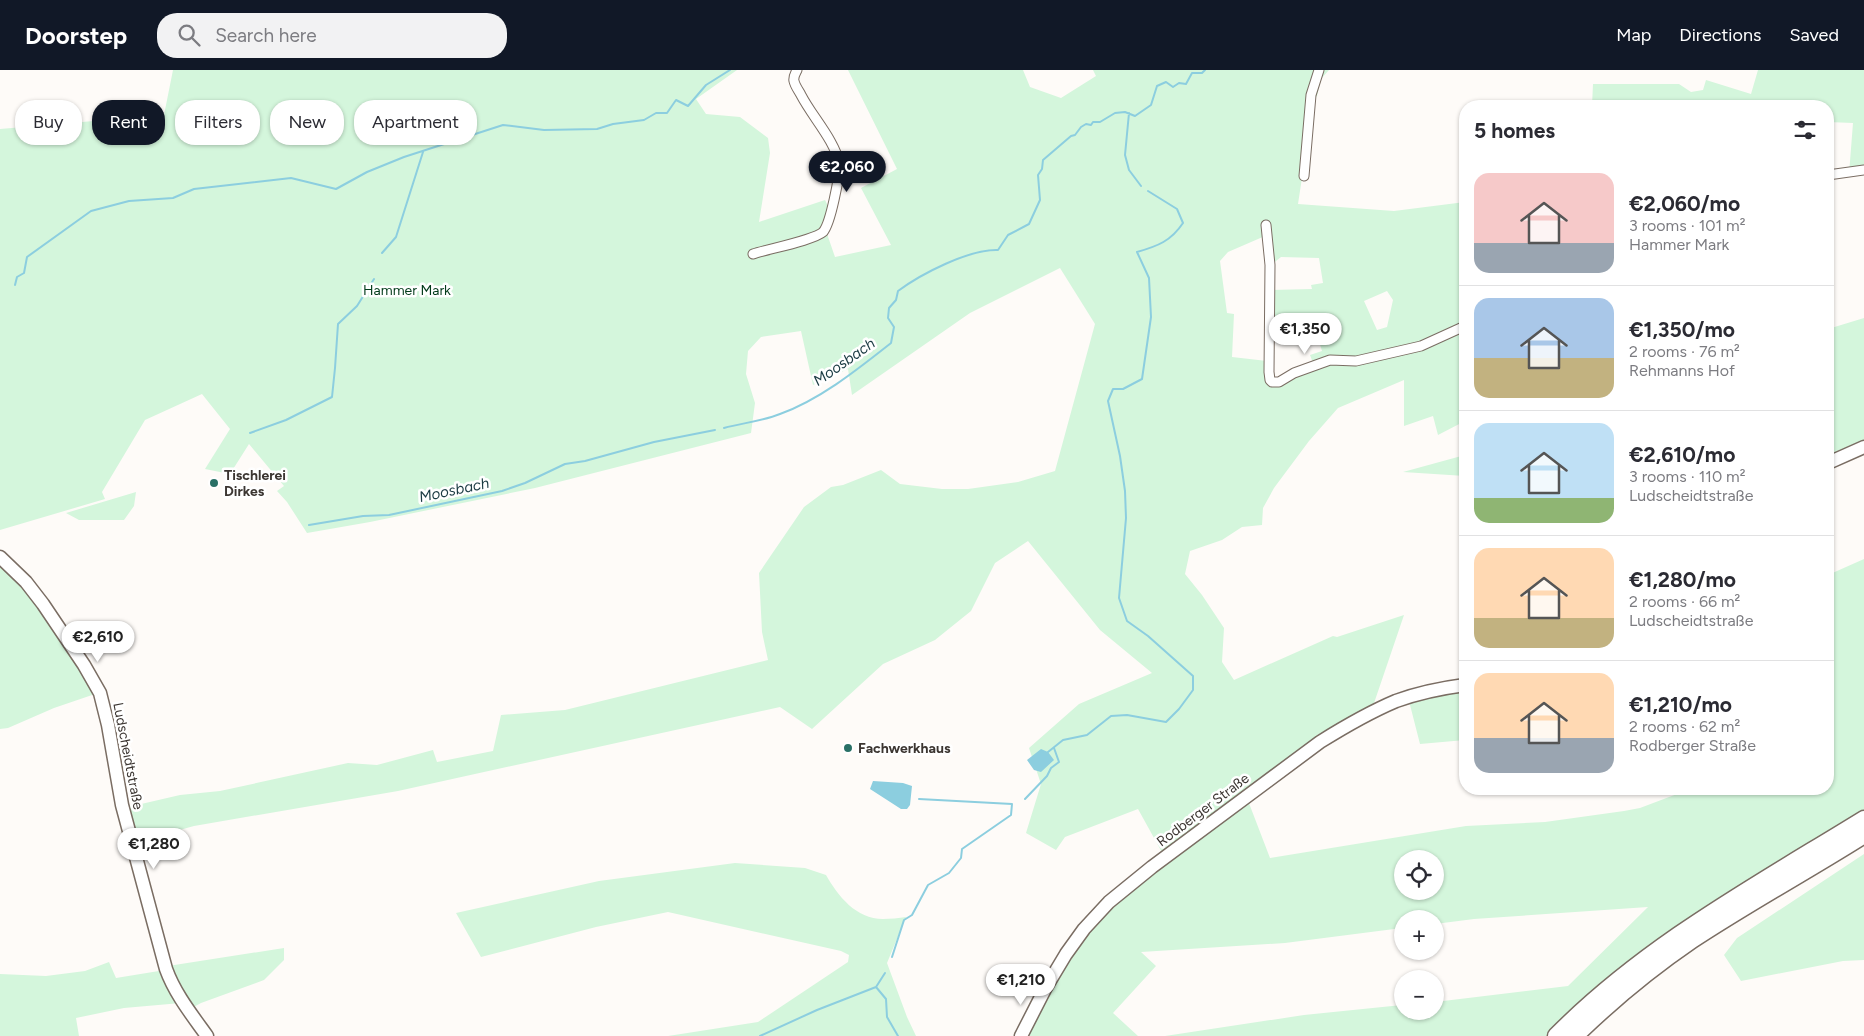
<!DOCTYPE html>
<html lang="en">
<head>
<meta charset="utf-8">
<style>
	body { margin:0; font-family:Figtree,sans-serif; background:#f2f2f3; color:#2b2b33; height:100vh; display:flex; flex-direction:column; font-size:19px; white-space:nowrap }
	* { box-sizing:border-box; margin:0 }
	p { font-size:16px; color:#7c7c81 }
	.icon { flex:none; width:28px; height:28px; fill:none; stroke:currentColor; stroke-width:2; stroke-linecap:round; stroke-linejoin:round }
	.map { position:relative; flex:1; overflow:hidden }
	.panel { position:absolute; left:1459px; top:30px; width:375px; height:695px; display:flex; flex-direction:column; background:#fff; border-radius:20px; box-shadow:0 1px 4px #0004 }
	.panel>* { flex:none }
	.banner { position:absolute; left:15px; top:30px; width:475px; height:45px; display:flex; gap:10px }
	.fabs { position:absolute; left:1394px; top:780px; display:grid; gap:10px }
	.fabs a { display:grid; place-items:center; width:50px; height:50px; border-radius:50%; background:#fff; box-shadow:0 1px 4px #0004; font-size:25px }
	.price { position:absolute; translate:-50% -42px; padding:0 11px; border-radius:18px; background:#fff; color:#222; font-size:16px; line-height:32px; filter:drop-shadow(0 1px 2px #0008) }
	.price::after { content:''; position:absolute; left:50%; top:30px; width:15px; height:11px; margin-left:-8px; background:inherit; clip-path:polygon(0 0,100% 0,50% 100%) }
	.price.on { background:#111827; color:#fff }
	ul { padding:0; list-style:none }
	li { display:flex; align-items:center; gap:15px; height:125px; padding:0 15px }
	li+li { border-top:1px solid #e1e1e2 }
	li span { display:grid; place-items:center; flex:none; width:140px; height:100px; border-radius:15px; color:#555 }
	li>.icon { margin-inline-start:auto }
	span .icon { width:60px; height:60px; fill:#fffc; stroke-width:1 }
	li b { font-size:21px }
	h2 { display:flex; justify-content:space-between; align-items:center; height:60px; padding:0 15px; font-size:21px }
	.chip { padding:0 18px; border-radius:20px; background:#fff; box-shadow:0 1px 4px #0004; font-size:18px; line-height:45px }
	.chip.on { background:#111827; color:#fff }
	header { display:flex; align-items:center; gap:30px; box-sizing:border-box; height:70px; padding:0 25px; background:#111827; color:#fff }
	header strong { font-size:24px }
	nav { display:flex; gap:28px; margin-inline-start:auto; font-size:18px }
	.search { width:350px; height:45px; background:#f2f2f3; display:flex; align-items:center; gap:12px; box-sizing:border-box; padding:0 18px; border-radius:20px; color:#7c7c81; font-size:19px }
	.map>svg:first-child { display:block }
</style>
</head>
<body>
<header>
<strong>Doorstep</strong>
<div class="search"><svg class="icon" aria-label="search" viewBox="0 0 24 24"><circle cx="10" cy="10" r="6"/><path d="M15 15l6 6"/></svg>Search here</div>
<nav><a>Map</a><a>Directions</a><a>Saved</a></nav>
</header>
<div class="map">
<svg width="1864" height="966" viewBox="0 0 1864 966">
	<rect width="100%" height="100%" fill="#fefbf8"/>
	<path fill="#d4f6dc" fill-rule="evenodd" d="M173 0H737L696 29 706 44 740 47 768 68 770 83 759 152 825 130 830 140 825 158 835 187 891 175 861 118 897 99 848 0H1023L1030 17 1061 28 1096 6 1093 0H1329L1321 9 1317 26 1308 36 1307 75 1298 134 1394 141 1465 132V351L1438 365 1433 346 1404 356V310L1338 338 1309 371 1274 418 1263 438 1262 455 1242 457 1222 470 1190 481 1185 504 1202 525 1224 558 1222 592 1234 610 1333 566 1337 567 1404 545 1372 639 1164 786 1138 739 1065 767 1056 780 1026 763 1041 714 1029 678 1079 634 1152 603 1100 560 1028 471 995 493 971 541 935 570 883 594 812 659 780 637 398 721 194 756 133 773 124 738 180 725 220 721 348 693 377 695 433 680 437 692 493 681 501 645 565 640 768 590 762 562 759 503 804 437 831 417 843 415 881 400 900 414 942 419H968L1018 412 1055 401 1095 254 1060 198 970 243 852 325 848 299 813 315 801 261 761 267 748 281 746 304 755 333 751 363 535 418 370 452 307 463 287 432 277 421 284 416 249 374 230 404 205 399 230 359 202 324 145 350 102 422 105 429 0 460V59L164 45ZM1265 166 1268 197 1267 291 1232 287 1234 244 1227 243 1220 191 1228 182ZM1281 187 1319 188 1323 213 1311 215 1312 219 1271 220V195ZM1387 221 1393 230 1387 257 1377 260 1364 231ZM1313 251 1322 281 1310 285 1313 293 1278 310 1272 306V256H1293Z
		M1758 0H1864V104H1849L1853 53 1828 52V36H1592L1593 14H1679L1691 22 1703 20 1706 10 1751 24Z
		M1864 248V372L1828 388V259Z
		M1465 385V406L1403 402Z
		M136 422 134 436 124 450H79L66 443Z
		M1864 489V744L1609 910 1548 966H1165L1304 945 1402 935V941H1435V932L1568 916 1648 837 1474 849 1435 854V849H1402V858L1285 873 1141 882 1156 896 1113 943 1138 966H1025L1047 920 1110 833 1247 728 1270 788 1466 756 1545 752 1624 741 1640 738 1677 724 1704 719H1828V505ZM1402 789H1435V821H1402Z
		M0 492 24 513 98 623 54 638 8 658 0 659Z
		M1465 612V670L1420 674 1409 631Z
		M1864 784V890L1843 891 1741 911 1724 885 1737 868Z
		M735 793 805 798 826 805C838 826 856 849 883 849 890 849 899 848 906 847L887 893 907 947 916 966H668L758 952 848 892 849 885 841 881 668 842 596 857 481 887 456 843 599 811Z
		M284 878V890L264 910 201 933 190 939 168 896Z
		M109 892 116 908 165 900 181 933 124 938 76 948 79 966H0V904L46 906 85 901Z"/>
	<path fill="#8ccedf" d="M1041 679 1048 682 1054 690 1041 702 1034 700 1027 690Z
		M873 711 903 713 912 716 910 735 907 739H901L870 719Z"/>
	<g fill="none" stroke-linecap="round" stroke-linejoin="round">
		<path stroke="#8ccedf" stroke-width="2" d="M1129 43 1125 85 1129 100 1141 116
			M382 183 396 167 423 82
			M15 215 17 207 24 203 27 187 91 141 129 131 173 128 194 119 291 108 336 119 367 102 404 87 503 55 544 60 597 59 613 54 644 50 656 43H667L676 30 688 36 706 15 730 0
			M724 358C742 353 763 351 780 344 821 329 858 299 891 273L894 257 888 248 889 238 896 230 898 221C921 204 969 179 998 180L1008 165 1029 154 1040 130 1038 105 1042 99 1043 90 1071 66 1075 65 1081 57 1086 54 1091 55 1093 52H1100L1115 43 1125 42 1135 46 1151 35 1157 16 1166 12 1173 17 1179 13 1186 14 1192 3H1202L1205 0
			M250 363 286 350 332 327 335 298 338 254 357 236 374 209
			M309 455 363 446 389 445 502 421 525 413 565 394 585 391 654 372 715 360
			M1048 682 1063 670 1087 665 1111 646 1127 645 1166 652 1179 639 1193 620V606L1148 566 1127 551 1119 528 1126 448 1125 421 1120 386 1108 331 1113 319H1123L1142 309 1151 247 1149 208 1137 182C1158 176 1171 171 1183 153L1177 139 1148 121
			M1025 729 1047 706 1051 698 1059 692 1054 678
			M892 887 904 850 912 845 928 815 949 803 961 788 962 779 1011 745 1012 734 919 729
			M876 917 886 929 887 947 898 966
			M760 966 817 940 876 917 885 903"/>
		<defs>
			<path id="street" d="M1828 105 1864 100
				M1304 106 1311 25 1319 0
				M1266 155 1270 195 1269 302 1270 310 1272 312H1279L1294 303 1330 290 1356 291 1421 276 1465 256
				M753 184C768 179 814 170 823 162 831 153 839 107 840 95 834 69 813 48 801 25 799 21 795 16 794 11 793 7 795 4 797 0"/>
			<path id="secondary" d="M1828 393 1864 377
				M0 487 26 512 43 534 84 595 100 623 108 655 122 735 166 899C175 924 192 945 207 966
				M1021 966 1045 919 1066 884 1084 859 1109 832 1152 797 1320 672C1344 657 1370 642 1396 631 1418 623 1442 618 1465 615"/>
			<path id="highway" d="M1556 966C1646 875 1757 815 1864 749
				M1575 966C1611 931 1651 898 1692 870 1748 833 1807 801 1864 765"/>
		</defs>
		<use href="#street" stroke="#7a6d63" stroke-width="11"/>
		<use href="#secondary" stroke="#7a6d63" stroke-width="15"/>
		<use href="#highway" stroke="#7a6d63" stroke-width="19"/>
		<use href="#street" stroke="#fff" stroke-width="9"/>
		<use href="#secondary" stroke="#fff" stroke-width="12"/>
		<use href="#highway" stroke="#fff" stroke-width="16"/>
	</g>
	<g fill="#297066" stroke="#fff" stroke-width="2">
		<circle cx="214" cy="413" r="5"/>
		<circle cx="848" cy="678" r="5"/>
	</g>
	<g text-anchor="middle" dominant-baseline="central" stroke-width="5" stroke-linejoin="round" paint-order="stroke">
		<g font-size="14" fill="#023b1a" stroke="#fff">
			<text x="407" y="220">Hammer Mark</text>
		</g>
		<g font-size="14" font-weight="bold" fill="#3c3632" stroke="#fff" text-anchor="start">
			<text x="224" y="405">Tischlerei<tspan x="224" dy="16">Dirkes</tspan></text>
			<text x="858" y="678">Fachwerkhaus</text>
		</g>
		<g font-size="14" fill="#3c3632" stroke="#fff">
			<text transform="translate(128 686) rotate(79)">Ludscheidtstraße</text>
			<text transform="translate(1203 740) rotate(-37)">Rodberger Straße</text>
		</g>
		<g font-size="15" font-style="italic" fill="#1a3a42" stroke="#fff">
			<text transform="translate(844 292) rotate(-35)">Moosbach</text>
			<text transform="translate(454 420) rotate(-12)">Moosbach</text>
		</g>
	</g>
</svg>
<div class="fabs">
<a><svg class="icon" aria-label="locate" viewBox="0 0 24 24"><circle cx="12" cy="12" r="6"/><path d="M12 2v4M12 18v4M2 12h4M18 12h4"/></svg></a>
<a>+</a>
<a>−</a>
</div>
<b class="price on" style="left:847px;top:123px">€2,060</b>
<b class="price" style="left:1305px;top:285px">€1,350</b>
<b class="price" style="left:98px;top:593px">€2,610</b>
<b class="price" style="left:154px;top:800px">€1,280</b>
<b class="price" style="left:1021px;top:936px">€1,210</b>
<div class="banner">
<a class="chip">Buy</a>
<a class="chip on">Rent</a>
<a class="chip">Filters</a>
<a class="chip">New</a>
<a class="chip">Apartment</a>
</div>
<section class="panel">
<h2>5 homes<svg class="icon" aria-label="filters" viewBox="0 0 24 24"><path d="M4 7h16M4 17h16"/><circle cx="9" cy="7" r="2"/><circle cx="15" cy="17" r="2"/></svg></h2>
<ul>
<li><span style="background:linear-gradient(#f6c9c9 70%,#9aa5b1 0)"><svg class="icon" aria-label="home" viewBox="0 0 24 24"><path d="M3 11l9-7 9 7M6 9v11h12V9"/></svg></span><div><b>€2,060/mo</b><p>3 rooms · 101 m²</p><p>Hammer Mark</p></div></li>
<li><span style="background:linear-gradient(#a9c7e8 60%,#c2b280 0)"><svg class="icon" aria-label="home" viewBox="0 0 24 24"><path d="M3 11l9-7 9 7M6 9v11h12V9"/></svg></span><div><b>€1,350/mo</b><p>2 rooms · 76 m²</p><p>Rehmanns Hof</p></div></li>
<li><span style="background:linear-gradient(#bfe0f5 75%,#8fb573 0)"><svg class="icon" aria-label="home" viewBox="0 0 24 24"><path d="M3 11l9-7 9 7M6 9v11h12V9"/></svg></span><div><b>€2,610/mo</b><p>3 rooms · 110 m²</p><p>Ludscheidtstraße</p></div></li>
<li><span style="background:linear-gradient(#ffd9b3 70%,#c2b280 0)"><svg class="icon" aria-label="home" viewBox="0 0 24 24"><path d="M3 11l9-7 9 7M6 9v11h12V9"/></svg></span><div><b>€1,280/mo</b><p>2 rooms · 66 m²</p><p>Ludscheidtstraße</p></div></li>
<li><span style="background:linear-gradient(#ffd9b3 65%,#9aa5b1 0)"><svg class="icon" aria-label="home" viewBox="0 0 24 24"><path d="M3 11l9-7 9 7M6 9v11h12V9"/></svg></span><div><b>€1,210/mo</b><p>2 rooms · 62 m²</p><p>Rodberger Straße</p></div></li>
</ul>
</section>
</div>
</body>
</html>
